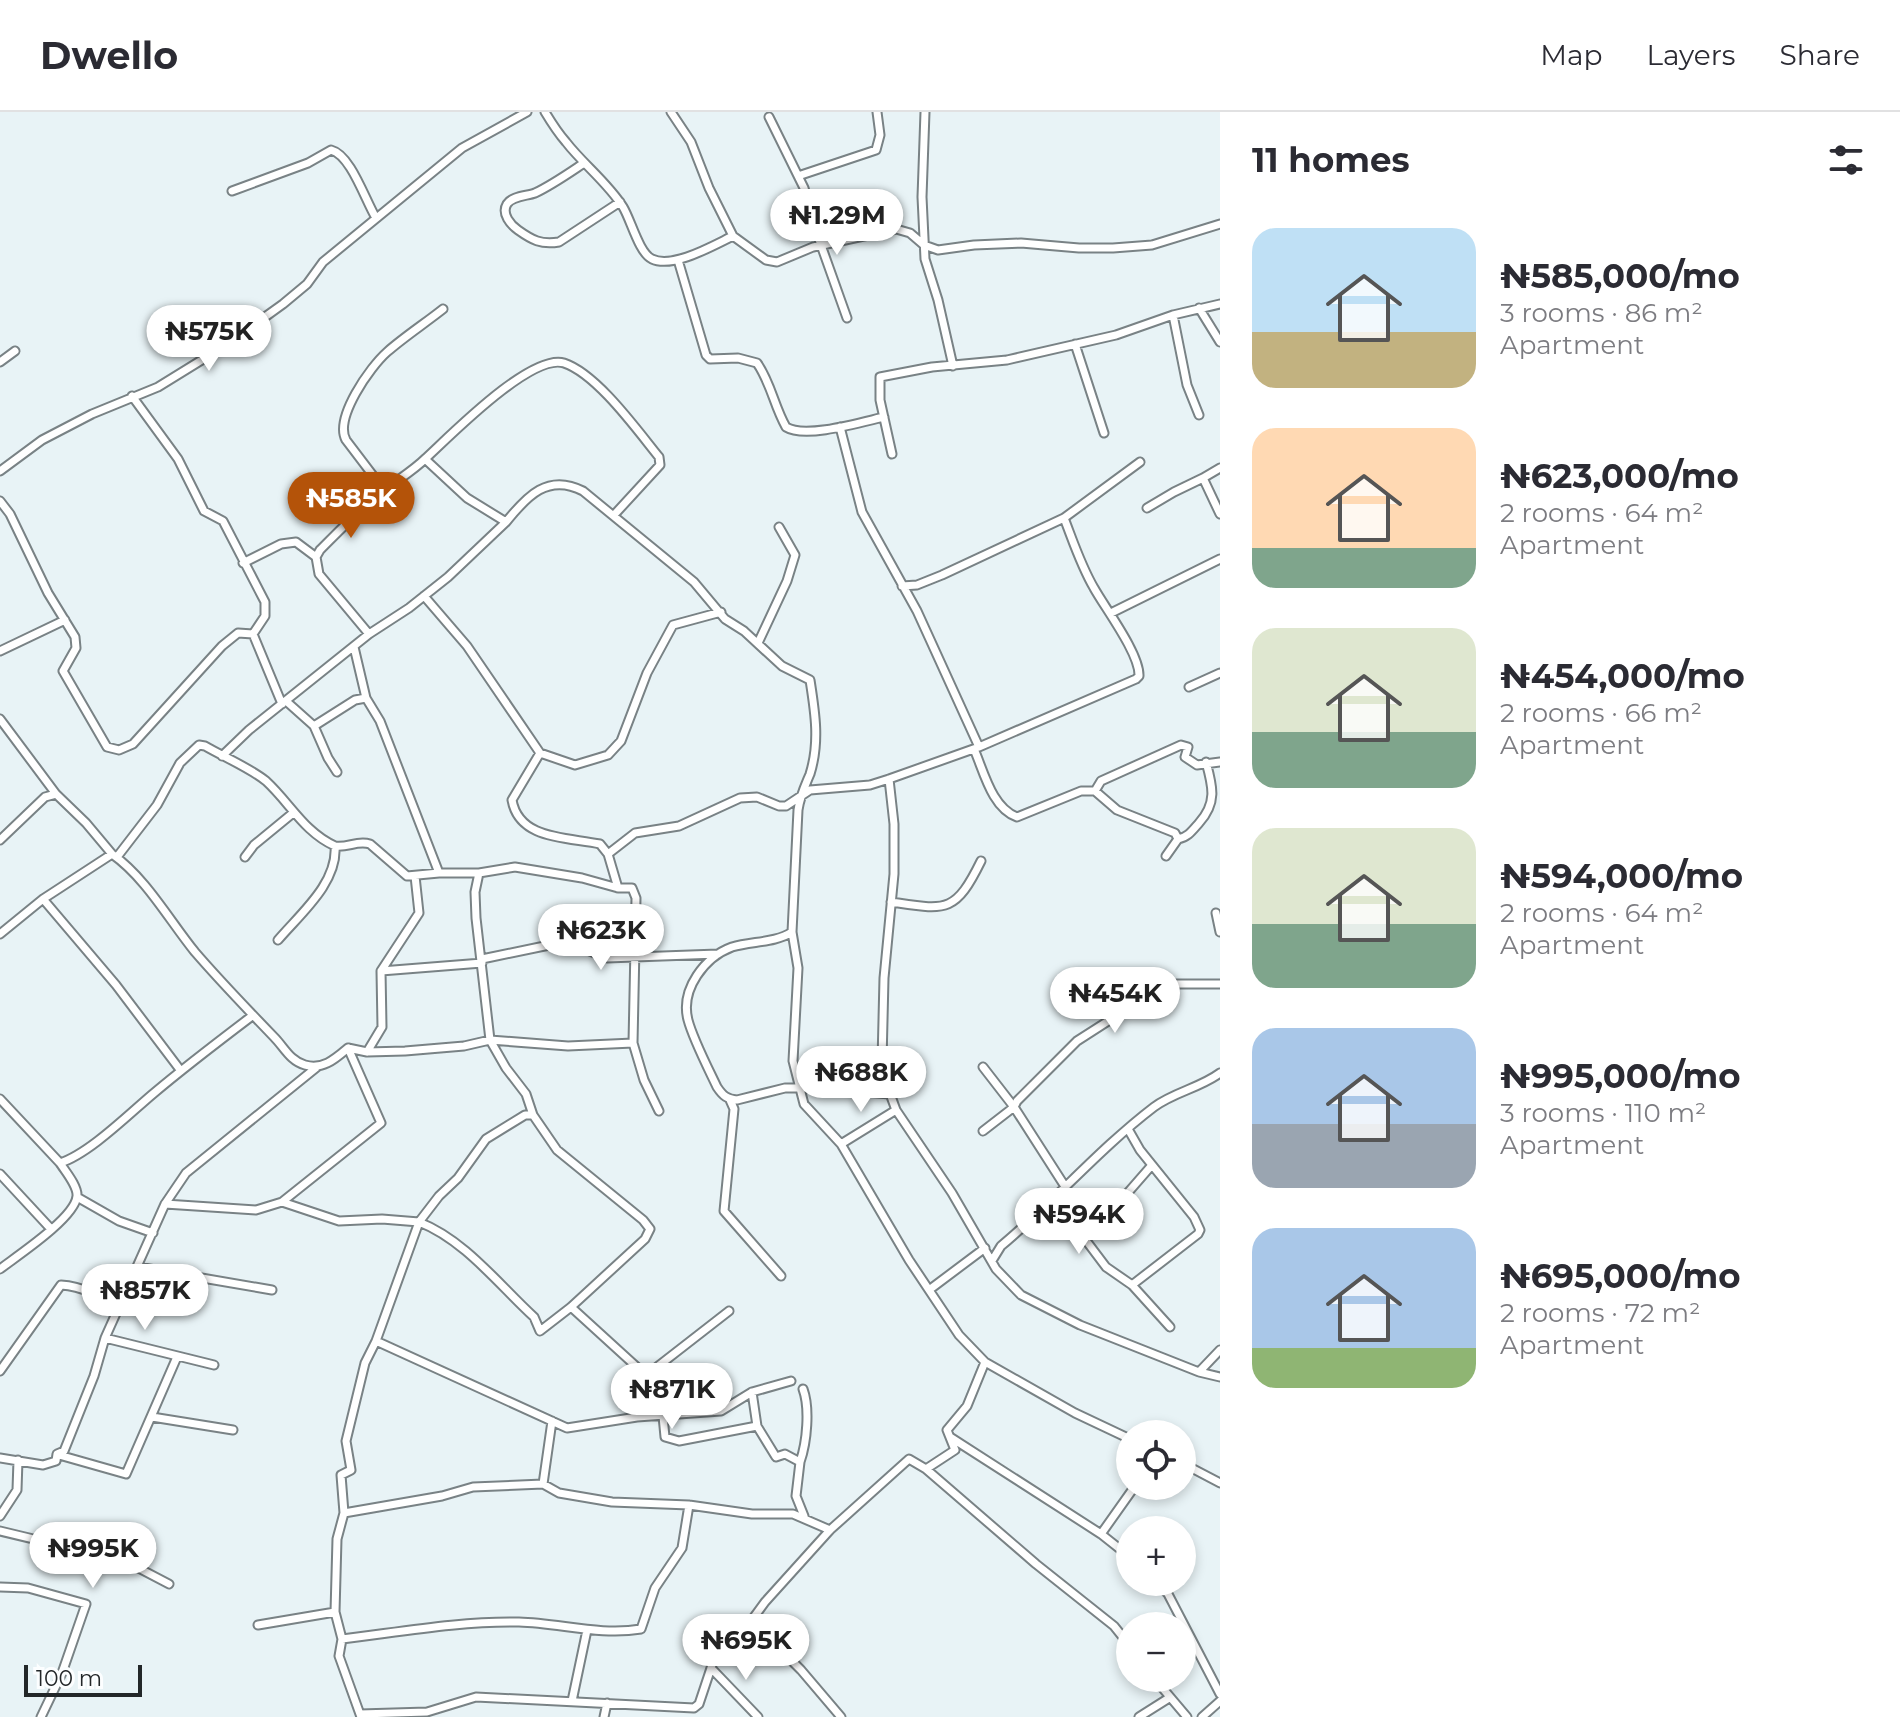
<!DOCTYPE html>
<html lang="en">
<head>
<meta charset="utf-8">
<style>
	body { margin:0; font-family:Montserrat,sans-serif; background:#f7f7f7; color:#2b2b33; height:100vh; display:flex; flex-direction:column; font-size:30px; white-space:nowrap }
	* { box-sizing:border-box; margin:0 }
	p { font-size:26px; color:#7c7c81 }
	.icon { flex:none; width:44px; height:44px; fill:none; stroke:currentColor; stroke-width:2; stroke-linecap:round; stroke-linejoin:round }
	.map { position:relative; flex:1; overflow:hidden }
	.details { display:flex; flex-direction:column; background:#fff; width:680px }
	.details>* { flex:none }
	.controls { position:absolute; left:1116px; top:1308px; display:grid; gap:16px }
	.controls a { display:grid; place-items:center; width:80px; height:80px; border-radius:50%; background:#fff; box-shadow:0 4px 12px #0003; font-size:40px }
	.scale { position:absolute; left:24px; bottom:20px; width:118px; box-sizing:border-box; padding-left:8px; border:4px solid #232729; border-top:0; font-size:22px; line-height:28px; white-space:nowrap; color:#232729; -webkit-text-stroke:6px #fcfeff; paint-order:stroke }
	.price { position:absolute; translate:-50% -68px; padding:0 18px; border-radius:28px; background:#fff; color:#222; font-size:26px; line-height:52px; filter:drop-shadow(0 2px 4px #0008) }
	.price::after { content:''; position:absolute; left:50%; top:48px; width:24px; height:18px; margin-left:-12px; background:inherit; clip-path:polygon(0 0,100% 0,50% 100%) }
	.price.current { background:#b45309; color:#fff }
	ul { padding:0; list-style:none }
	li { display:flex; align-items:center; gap:24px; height:200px; padding:0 32px }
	li span { display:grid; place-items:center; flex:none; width:224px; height:160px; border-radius:24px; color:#555 }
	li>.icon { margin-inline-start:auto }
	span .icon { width:96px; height:96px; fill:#fffc; stroke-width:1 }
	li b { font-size:34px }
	h2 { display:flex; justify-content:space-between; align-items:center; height:96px; padding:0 32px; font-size:34px }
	header { display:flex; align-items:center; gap:48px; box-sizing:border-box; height:112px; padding:0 40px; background:#fff; border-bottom:2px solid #e1e1e2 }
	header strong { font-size:38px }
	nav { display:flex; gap:44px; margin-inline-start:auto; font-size:28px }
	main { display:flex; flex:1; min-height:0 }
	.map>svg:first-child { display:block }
</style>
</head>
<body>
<header>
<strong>Dwello</strong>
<nav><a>Map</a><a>Layers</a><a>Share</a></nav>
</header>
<main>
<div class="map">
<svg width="1220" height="1605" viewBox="0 0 1220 1605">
	<rect width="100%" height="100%" fill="#e8f3f6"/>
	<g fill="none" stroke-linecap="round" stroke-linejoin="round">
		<defs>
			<path id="street" d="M545 0C551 10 558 21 566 30 583 52 608 71 623 95 631 108 639 141 652 147 673 157 714 133 733 124L766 148 777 150 813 135 896 117 910 121 924 133 938 138 974 133 1021 131 1079 136H1113L1152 133 1220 112
				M671 0 691 30 709 76 733 124
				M925 0 922 85 925 147 938 188 953 254
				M769 5 804 76 816 119 847 206
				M584 51C569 61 552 73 535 81 527 84 512 84 507 92 501 102 511 113 518 118 532 128 541 133 559 130L620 90
				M798 64 876 38 880 23 877 0
				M232 79 308 51 331 38C351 43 365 88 376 106
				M678 148 706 243 710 247 738 246 757 251C771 271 774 294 786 315 805 327 862 310 884 305
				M1199 196 1220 230
				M1173 203 1187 273 1199 303
				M1075 232 1104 321
				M0 250 15 239
				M132 284 178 347 204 399 223 409 265 490V504L253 522
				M840 315 862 400 917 499 979 635
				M892 342 880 288V265L932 255 1007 248 1116 223 1173 203 1220 192
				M425 347 467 386 506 410C527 384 548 361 583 379L694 470 725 507 744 519 782 554 810 568C815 600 820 630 810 662 805 674 800 684 798 698L792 820C775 831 752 829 732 835 705 845 680 877 688 908 693 927 708 956 717 975 723 984 727 987 737 988L785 976H813L890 982
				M1220 356 1203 366 1220 402
				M0 359 42 328 92 302 158 275 226 233 283 192 307 172 323 150 462 36 527 0
				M384 378 346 328C334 306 370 255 387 240 404 225 424 212 443 197
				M0 389 10 402 48 481 75 525 76 536 63 559 107 635 119 638 133 632 222 534 238 521 253 522 282 592
				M1147 396 1174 380 1203 366
				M243 451 281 432 296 430 316 445
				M902 474 917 473 942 463 1064 406 1140 350
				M424 484 467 534 540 641 575 653 608 643 621 629 647 561 673 513 721 500
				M1111 501 1220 447
				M369 522 319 462 316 445 320 438C340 418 360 397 382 380 397 368 413 359 426 346 450 324 531 241 564 251 597 262 637 318 659 345L660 353 614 403
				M758 531 787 469 795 443 779 415
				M354 535 366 586 380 609 439 761
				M0 539 65 508
				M1189 575 1220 561
				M286 589 314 614
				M0 607 56 682
				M974 637C984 660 992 696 1017 705L1081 679H1095L1101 669 1181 633 1188 635 1185 645 1197 653 1220 650
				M540 641 512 688C519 728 567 725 600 732L608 742
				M222 644 249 618 369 522 409 496 448 465 506 410
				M337 660 328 646 314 614 355 588 366 586
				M889 667 894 712V762L884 866 882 950 885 968 896 998 952 1081 996 1157 1021 1183 1080 1213 1199 1260 1220 1238
				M1095 679 1117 698 1175 721 1178 727 1166 744
				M1178 727C1188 725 1192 719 1199 711 1217 691 1213 675 1206 650
				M0 728 45 685 56 682 86 711 112 742
				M117 745 157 693 180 651 199 633 205 634C224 645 250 656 266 669 290 691 304 720 335 734 348 736 357 728 370 732L407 764 439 761H479
				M245 745 254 733 293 701
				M618 776H632L636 786 633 931 644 968 659 999
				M43 787 116 873 181 959
				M891 790C946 798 955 802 981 749
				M1216 801 1220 820
				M792 820 798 856 793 949 804 992 841 1032 909 1148 959 1223 985 1250 1075 1301 1130 1327
				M0 822 43 787 112 742C146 766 169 808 195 840 220 869 247 897 274 925 284 935 290 949 305 953 323 958 335 947 348 936L367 940 405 939 464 934 490 928 568 934 633 931
				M278 828C300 802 338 771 335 734
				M381 859 482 851V847L559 831 572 832 607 846 718 842
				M367 940 382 915 381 859 419 801 415 764
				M983 955 1014 995 983 1019
				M0 987 60 1051C89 1042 130 1001 154 981 186 954 219 929 252 904
				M730 988 734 997 724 1099 781 1164
				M533 1003 557 1038 643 1108 650 1117 645 1127 571 1195 540 1219 534 1205C499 1173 465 1128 419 1110L439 1084 458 1066 486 1027 525 1003H533L526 982 506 956 490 928 476 806 475 780 479 761 515 755 582 766 618 776 608 742 635 721 679 714 740 686 757 685 779 694H786L810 678 870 673 889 667 979 635 1136 567 1139 564C1140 542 1105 496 1094 476 1081 454 1073 429 1064 406
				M1128 1017 1140 1038 1194 1105 1200 1118 1198 1122 1132 1173
				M841 1032 896 998
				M0 1062 51 1117
				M1066 1076 1014 995 1017 989 1077 929 1144 886 1176 872H1220
				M77 1085 119 1109 153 1121
				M1054 1086 1106 1155 1132 1173 1170 1215
				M282 1090 339 1109 382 1107 419 1110 376 1229
				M165 1092 256 1098 282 1090 381 1011 348 936
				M1118 1092 1152 1053
				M993 1147 1001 1134C1054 1090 1099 1037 1154 995 1174 980 1200 976 1220 961
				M138 1155 272 1178
				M0 1157C17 1144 75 1106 77 1084 78 1074 65 1059 60 1051
				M929 1178 985 1136
				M571 1195 639 1257 648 1262 729 1199
				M105 1226 214 1253
				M0 1259 61 1173C83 1174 101 1185 118 1197
				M1199 1260 1220 1265
				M752 1280 757 1314 776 1345 785 1342 800 1350 796 1384 804 1404
				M663 1304 665 1325 679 1329 757 1314
				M152 1305 233 1318
				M950 1325 1101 1422 1130 1445
				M59 1343 126 1362 177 1245
				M0 1346 43 1353 56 1349 57 1342 64 1339 94 1264 105 1226 165 1092 186 1061 317 955
				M800 1350C807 1330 810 1296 803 1277
				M1182 1351 1220 1371
				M926 1357 1036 1452 1114 1514 1130 1534
				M543 1372 552 1309
				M344 1401 341 1363 351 1358 346 1329 365 1251 376 1229 567 1316 637 1305 721 1299 752 1280 791 1269
				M0 1404 17 1378 18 1348
				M0 1419 125 1449 169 1472
				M1101 1422 1135 1374
				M1157 1470 1168 1482 1220 1582
				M0 1475 28 1476 86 1492 62 1561 41 1605
				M335 1500 337 1427 344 1401 442 1384 473 1375 543 1372 559 1381 612 1390 689 1393 752 1402H793L830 1418
				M751 1508 801 1558 841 1605
				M258 1513 335 1500 342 1527 339 1544 361 1605
				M342 1527C400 1520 460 1509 519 1510 560 1511 600 1524 641 1517L655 1476 682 1436 689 1393
				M711 1556 758 1605
				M1154 1566 1187 1605
				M572 1589 587 1518
				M360 1602 427 1600 476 1585 694 1596 699 1592 715 1544 738 1527 765 1490 830 1418 909 1347 926 1357 955 1338 947 1318 967 1294 985 1250
				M604 1605 607 1591
				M1139 1605 1169 1586
				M1202 1605 1220 1589"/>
		</defs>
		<use href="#street" stroke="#798285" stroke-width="11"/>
		<use href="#street" stroke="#fff" stroke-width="7"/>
	</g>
</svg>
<div class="controls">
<a><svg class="icon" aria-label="locate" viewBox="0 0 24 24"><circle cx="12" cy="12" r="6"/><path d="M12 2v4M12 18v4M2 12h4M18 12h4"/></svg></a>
<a>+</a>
<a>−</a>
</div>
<div class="scale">100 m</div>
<b class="price" style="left:837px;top:145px">₦1.29M</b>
<b class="price" style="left:209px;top:261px">₦575K</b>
<b class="price current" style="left:351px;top:428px">₦585K</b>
<b class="price" style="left:601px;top:860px">₦623K</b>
<b class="price" style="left:1115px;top:923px">₦454K</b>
<b class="price" style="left:861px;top:1002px">₦688K</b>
<b class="price" style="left:1079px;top:1144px">₦594K</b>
<b class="price" style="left:145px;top:1220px">₦857K</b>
<b class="price" style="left:672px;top:1319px">₦871K</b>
<b class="price" style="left:93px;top:1478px">₦995K</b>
<b class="price" style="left:746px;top:1570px">₦695K</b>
</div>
<section class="details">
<h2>11 homes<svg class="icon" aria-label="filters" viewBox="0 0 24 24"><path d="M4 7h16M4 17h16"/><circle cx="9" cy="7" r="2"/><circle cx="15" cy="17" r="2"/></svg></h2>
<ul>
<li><span style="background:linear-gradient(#bfe0f5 65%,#c2b280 0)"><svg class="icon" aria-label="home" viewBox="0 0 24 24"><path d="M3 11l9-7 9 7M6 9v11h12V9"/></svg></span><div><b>₦585,000/mo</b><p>3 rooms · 86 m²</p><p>Apartment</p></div></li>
<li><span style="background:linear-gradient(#ffd9b3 75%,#7fa58c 0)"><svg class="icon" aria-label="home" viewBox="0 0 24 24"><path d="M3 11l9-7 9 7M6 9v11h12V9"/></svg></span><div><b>₦623,000/mo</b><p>2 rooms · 64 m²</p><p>Apartment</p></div></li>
<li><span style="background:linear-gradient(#dfe7d0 65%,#7fa58c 0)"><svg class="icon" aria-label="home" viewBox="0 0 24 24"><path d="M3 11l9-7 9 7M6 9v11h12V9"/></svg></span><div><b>₦454,000/mo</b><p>2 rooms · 66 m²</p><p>Apartment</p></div></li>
<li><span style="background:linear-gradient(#dfe7d0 60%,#7fa58c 0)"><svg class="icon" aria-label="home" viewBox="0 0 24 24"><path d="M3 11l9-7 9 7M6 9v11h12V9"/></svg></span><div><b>₦594,000/mo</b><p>2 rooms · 64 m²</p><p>Apartment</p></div></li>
<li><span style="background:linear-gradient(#a9c7e8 60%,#9aa5b1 0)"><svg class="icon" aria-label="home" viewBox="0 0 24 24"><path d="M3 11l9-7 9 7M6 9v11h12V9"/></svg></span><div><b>₦995,000/mo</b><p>3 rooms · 110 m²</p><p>Apartment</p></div></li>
<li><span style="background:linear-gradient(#a9c7e8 75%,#8fb573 0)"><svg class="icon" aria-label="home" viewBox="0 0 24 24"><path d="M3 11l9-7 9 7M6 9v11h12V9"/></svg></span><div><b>₦695,000/mo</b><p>2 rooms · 72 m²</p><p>Apartment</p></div></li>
</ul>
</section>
</main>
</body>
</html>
